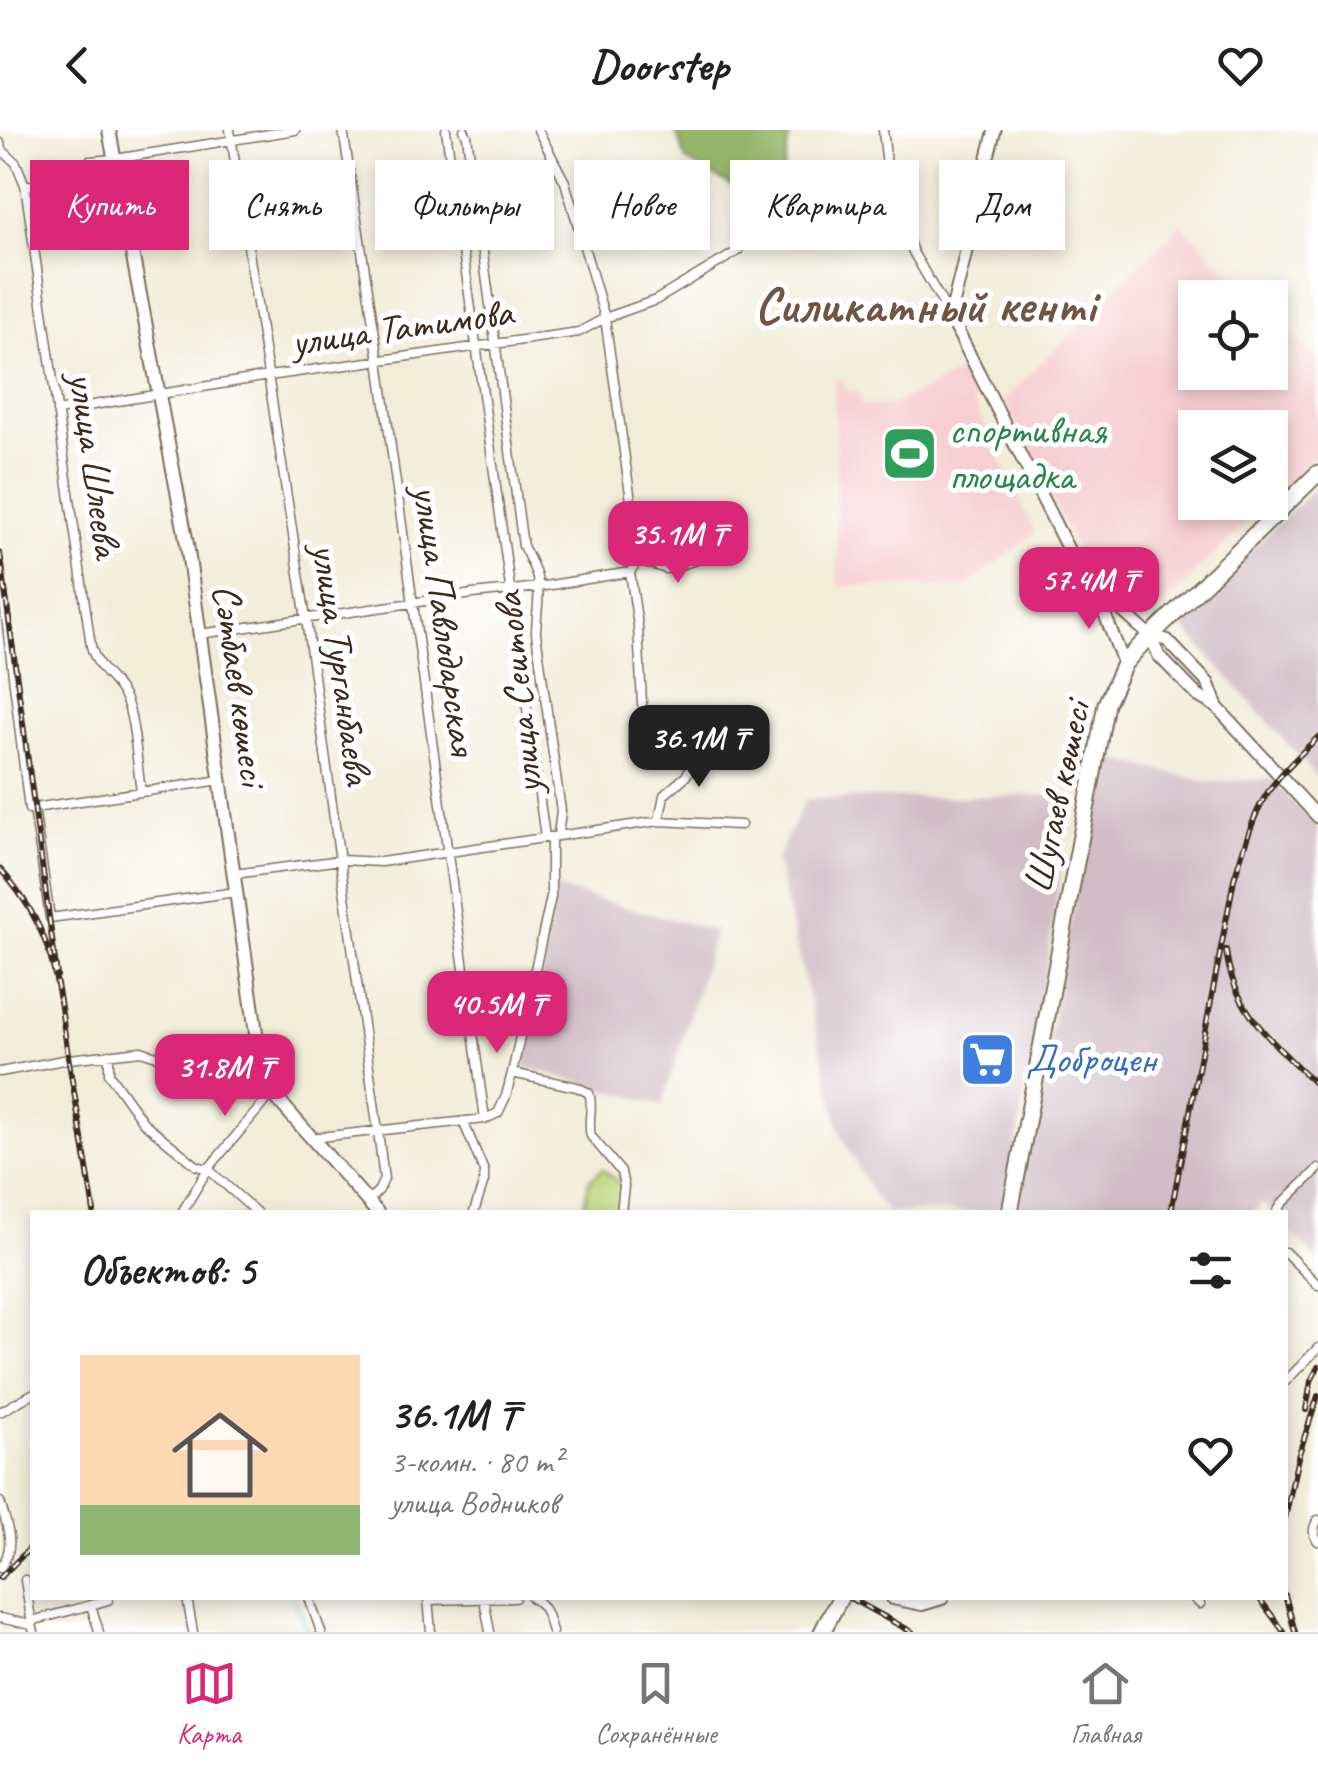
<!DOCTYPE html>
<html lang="ru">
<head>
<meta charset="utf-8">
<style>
	body { margin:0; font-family:Caveat,sans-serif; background:#f6f6f6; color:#222; height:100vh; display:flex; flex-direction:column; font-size:38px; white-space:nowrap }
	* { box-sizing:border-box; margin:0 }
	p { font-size:32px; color:#767676 }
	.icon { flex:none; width:55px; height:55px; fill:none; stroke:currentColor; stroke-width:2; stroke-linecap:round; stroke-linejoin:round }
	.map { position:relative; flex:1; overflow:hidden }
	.details { position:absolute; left:30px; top:1080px; width:1258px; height:390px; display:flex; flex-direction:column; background:#fff; border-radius:0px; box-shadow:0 5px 15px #0003 }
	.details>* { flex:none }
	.hud { position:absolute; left:30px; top:30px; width:1260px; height:90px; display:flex; gap:20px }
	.buttons { position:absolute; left:1178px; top:150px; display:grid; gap:20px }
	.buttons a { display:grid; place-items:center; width:110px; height:110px; border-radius:0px; background:#fff; box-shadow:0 5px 15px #0003; font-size:50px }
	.price { position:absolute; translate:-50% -85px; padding:0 22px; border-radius:20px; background:#db2777; color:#fff; font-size:32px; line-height:65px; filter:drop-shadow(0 2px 5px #0008) }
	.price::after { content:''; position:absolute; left:50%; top:60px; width:30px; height:22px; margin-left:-15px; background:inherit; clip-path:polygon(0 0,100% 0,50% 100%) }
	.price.active { background:#222; color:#fff }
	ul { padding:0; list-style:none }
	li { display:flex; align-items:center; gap:30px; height:250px; padding:0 50px }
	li+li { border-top:2px solid #e0e0e0 }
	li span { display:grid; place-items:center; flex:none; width:280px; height:200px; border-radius:0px; color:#555 }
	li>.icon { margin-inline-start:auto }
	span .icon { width:120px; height:120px; fill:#fffc; stroke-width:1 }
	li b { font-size:42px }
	h2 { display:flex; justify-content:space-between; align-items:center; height:120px; padding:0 50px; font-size:42px }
	.pill { padding:0 35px; border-radius:0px; background:#fff; box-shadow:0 5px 15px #0003; font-size:35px; line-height:90px }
	.pill.active { background:#db2777; color:#fff }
	header { display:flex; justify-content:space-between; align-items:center; height:130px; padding:0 50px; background:#fff; font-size:45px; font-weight:700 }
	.menu { display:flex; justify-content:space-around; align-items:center; height:140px; border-top:2px solid #e0e0e0; background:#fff; font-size:28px; color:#767676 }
	.menu a { display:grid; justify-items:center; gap:5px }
	.menu .active { color:#db2777 }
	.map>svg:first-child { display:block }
</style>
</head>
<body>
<header><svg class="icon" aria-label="back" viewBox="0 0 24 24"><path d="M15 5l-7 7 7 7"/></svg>Doorstep<svg class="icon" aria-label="heart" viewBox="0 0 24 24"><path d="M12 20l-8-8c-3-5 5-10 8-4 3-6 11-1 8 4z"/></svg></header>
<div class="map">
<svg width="1318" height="1502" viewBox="0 0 1318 1502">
	<rect width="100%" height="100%" fill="#fff"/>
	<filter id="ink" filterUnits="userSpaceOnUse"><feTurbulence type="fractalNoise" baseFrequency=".01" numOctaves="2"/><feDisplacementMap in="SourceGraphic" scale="20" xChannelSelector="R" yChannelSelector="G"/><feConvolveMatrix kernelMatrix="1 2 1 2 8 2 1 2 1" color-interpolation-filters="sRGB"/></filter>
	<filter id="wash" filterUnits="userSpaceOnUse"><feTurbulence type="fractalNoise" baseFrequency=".0048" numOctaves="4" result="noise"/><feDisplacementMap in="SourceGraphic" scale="40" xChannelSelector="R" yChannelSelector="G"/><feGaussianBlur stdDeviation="2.25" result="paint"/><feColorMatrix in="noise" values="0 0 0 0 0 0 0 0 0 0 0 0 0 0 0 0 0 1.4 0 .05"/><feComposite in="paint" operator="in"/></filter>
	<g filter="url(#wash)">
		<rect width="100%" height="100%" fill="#f2edd9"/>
		<path fill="#f7cfd1" d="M1181 94 1255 167 1195 168V242H1270V182L1318 230V324L1270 370V298H1195V372L1268 373 1146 491 1080 428 1004 270Z
			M960 242 1035 403 965 457 838 456 834 249H844L845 261H858L862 275H892Z"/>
		<path fill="#d2bdc6" d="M1318 355V648L1178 491Z
			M1101 626 1207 652 1271 649 1318 697V1131L1285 1096V1082H1272L1263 1073 1253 1082H1017Z
			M1071 665 1042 870 1004 1082H888L870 1060 841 1005 776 730 806 669Z
			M554 758 715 801 662 975 522 936 537 880Z"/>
		<path fill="#bcd478" stroke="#7c7f4b" stroke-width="2.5" d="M602 1039 622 1054 619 1082H583L589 1051Z"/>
		<path fill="#95b668" stroke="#687043" stroke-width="2.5" d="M676 0H790L779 72 732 56 686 31Z"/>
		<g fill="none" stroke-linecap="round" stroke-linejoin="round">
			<path stroke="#5fc6dc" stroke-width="2.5" d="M292 1468 301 1483 308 1502"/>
		</g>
	</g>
	<g filter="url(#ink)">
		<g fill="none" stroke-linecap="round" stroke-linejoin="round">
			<defs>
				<path id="street" d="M230 0 306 489 378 1001 384 1049 379 1060 367 1072
					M343 0 379 231 485 989
					M446 0 545 707
					M464 0 467 6 523 416C529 428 537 441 538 454 540 468 536 488 536 503L561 681 558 705
					M538 0 565 52 605 188 638 420V430L630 442 638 496 642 574
					M883 0 889 54 913 122 950 186
					M0 13 1 19 16 33 25 55 91 516C98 542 114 547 125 568 135 589 137 636 141 661
					M25 55 55 56 89 31 115 29 295 0
					M57 281 269 246 579 202 605 188 656 170 738 121
					M638 430 666 439 718 424
					M0 437 29 679 34 678 50 788 236 762
					M200 504 473 464 539 457 630 442
					M34 678 221 650
					M659 691 664 665 686 646 691 636 693 617
					M234 744 341 730 381 732 659 691 741 695
					M109 924V944L143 992 197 1036 208 1039 256 1082
					M0 942 69 929 141 921 272 963 208 1039 182 1082
					M512 943 577 957 589 963C594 977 587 991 591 1006L621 1042 624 1056 621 1082
					M463 991 484 1041V1051L474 1082
					M310 1008 485 989 498 983 506 966 512 943 551 767V707
					M1277 1082 1282 1074 1318 1039
					M1285 1122 1318 1155
					M1285 1252 1318 1218
					M0 1282 32 1264
					M0 1372C7 1396 17 1417 0 1438
					M1318 1390C1313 1396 1312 1405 1318 1411
					M25 1450 32 1495 35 1490 91 1475 99 1502
					M187 1468 193 1502
					M309 1468 321 1502
					M428 1468 431 1502
					M532 1468C546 1475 548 1487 552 1502
					M1194 1468 1200 1474
					M484 1469 490 1502
					M429 1470 515 1468
					M91 1475 108 1470
					M0 1488 32 1495 34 1502"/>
				<path id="secondary" d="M995 0C978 61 967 124 950 186L1080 443 1150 506 1159 526 1198 566 1217 577 1318 687
					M1095 459 1124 534
					M1150 506 1167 510 1208 553 1217 577"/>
				<path id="primary" d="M109 0 187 414 261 938 272 963 377 1082
					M893 1468 922 1474 942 1468"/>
				<path id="highway" d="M1010 1082 1106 574 1124 534 1138 518 1318 343
					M822 1502 840 1468"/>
			</defs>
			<use href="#street" stroke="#7b6e5f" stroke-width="11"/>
			<use href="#secondary" stroke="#7b6e5f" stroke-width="15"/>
			<use href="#primary" stroke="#7b6e5f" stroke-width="16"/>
			<use href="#highway" stroke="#7b6e5f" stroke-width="19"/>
			<use href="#street" stroke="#fff" stroke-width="8"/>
			<use href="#secondary" stroke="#fff" stroke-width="11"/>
			<use href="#primary" stroke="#fff" stroke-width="12"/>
			<use href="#highway" stroke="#fff" stroke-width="15"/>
			<defs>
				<path id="rail" d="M0 423 57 846
					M0 739C58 803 57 858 70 938 78 986 87 1034 94 1082
					M1226 820C1233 883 1276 914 1318 957
					M1171 1082 1234 749C1242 724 1249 697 1261 674 1274 648 1298 627 1318 607
					M1306 1280 1311 1251 1318 1237
					M1285 1388 1298 1327 1318 1266
					M0 1448 32 1416
					M1285 1465 1295 1502
					M850 1468 912 1502
					M1259 1468 1284 1502"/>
			</defs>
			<use href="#rail" stroke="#3b2a1e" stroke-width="6"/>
			<use href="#rail" stroke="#fff" stroke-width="2.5" stroke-dasharray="8" stroke-linecap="butt"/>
		</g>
	</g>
	<defs>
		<symbol id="stadium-square" viewBox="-11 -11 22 22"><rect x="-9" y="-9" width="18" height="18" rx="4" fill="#2e9e5b" stroke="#fff"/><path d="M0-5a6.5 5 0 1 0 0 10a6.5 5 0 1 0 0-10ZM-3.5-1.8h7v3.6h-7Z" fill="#fff"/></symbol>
		<symbol id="supermarket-square" viewBox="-11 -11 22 22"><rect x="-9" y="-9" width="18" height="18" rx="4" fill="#3f7fe0" stroke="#fff"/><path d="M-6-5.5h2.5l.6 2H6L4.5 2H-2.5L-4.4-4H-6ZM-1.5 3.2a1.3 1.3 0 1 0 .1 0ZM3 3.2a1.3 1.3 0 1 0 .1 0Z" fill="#fff"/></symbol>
	</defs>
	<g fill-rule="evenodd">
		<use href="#stadium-square" x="878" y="292" width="63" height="63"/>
		<use href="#supermarket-square" x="956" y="898" width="63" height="63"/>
	</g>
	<g text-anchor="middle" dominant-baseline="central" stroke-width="10" stroke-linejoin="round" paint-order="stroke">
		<g font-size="40" fill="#3b2a1e" stroke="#fff">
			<text transform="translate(402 197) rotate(-8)">улица Татимова</text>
			<text transform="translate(95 335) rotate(82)">улица Шлеева</text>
			<text transform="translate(445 490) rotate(82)">улица Павлодарская</text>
			<text transform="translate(342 534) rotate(82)">улица Турганбаева</text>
			<text transform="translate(240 555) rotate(82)">Сәтбаев көшесі</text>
			<text transform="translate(518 563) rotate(-96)">улица Сеитова</text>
			<text transform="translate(1057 667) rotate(-78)">Шугаев көшесі</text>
		</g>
		<g font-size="40" fill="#27864d" stroke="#fff" text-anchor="start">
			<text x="949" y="300">спортивная<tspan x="949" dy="46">площадка</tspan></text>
		</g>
		<g font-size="40" fill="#366cbe" stroke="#fff" text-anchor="start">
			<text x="1026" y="929">Доброцен</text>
		</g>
		<g font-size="50" font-weight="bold" fill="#715544" stroke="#fff">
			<text x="925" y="175">Силикатный кенті</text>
		</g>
	</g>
</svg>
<div class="buttons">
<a><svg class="icon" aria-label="locate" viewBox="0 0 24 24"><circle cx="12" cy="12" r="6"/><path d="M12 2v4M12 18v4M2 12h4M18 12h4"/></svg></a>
<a><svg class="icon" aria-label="layers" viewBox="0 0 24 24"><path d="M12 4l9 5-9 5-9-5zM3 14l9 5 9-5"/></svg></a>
</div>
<b class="price" style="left:678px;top:456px">35.1M ₸</b>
<b class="price" style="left:1089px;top:502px">57.4M ₸</b>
<b class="price active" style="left:699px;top:660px">36.1M ₸</b>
<b class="price" style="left:497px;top:926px">40.5M ₸</b>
<b class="price" style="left:225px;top:989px">31.8M ₸</b>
<div class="hud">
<a class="pill active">Купить</a>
<a class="pill">Снять</a>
<a class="pill">Фильтры</a>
<a class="pill">Новое</a>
<a class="pill">Квартира</a>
<a class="pill">Дом</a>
</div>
<section class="details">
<h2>Объектов: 5<svg class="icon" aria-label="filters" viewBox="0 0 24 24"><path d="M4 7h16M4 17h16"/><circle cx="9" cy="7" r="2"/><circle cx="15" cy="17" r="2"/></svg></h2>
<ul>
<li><span style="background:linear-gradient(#ffd9b3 75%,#8fb573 0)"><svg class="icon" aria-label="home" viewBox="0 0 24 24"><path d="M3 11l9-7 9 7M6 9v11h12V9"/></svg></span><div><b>36.1M ₸</b><p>3-комн. · 80 m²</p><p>улица Водников</p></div><svg class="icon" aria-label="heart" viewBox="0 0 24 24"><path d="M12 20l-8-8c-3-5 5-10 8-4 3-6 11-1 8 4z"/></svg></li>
</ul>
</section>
</div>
<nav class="menu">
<a class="active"><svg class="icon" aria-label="map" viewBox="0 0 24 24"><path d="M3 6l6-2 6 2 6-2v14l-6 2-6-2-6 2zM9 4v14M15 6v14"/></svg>Карта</a>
<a><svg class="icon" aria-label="saved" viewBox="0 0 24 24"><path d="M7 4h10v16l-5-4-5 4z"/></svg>Сохранённые</a>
<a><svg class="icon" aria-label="home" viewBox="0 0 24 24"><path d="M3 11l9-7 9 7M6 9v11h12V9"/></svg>Главная</a>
</nav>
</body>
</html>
